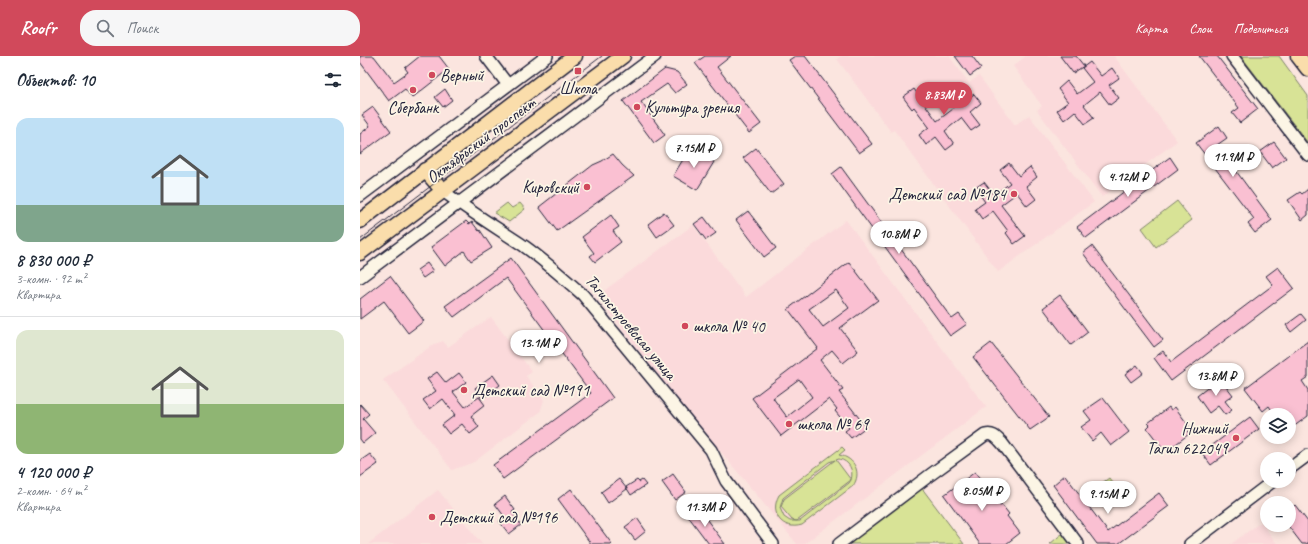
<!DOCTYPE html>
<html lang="ru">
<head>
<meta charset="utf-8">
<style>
	body { margin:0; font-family:Caveat,sans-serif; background:#f6f6f7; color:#1f2937; height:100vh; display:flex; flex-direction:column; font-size:15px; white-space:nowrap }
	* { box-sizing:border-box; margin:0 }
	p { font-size:13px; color:#747a83 }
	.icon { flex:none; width:22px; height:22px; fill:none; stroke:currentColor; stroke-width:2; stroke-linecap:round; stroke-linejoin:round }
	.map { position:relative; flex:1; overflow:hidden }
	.side { display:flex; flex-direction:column; background:#fff; width:360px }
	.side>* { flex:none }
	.fabs { position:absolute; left:900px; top:352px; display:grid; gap:8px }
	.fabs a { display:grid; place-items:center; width:36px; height:36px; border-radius:50%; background:#fff; box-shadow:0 2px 10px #0003; font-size:20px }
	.price { position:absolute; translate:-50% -34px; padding:0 9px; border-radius:14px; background:#fff; color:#222; font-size:13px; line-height:26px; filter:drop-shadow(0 1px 2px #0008) }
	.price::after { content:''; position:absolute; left:50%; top:24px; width:12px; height:9px; margin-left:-6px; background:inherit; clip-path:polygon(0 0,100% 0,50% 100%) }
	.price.current { background:#d1495b; color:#fff }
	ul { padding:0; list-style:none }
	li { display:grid; align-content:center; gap:8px; height:212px; padding:0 16px }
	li+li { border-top:1px solid #e0e1e3 }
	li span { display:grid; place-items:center; height:124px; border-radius:12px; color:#555 }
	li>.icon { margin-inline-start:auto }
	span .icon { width:72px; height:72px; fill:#fffc; stroke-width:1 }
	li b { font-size:17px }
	h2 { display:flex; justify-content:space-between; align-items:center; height:48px; padding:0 16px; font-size:17px }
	header { display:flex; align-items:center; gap:24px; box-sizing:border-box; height:56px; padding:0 20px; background:#d1495b; color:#fff }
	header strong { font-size:19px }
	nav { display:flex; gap:22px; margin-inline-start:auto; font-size:14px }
	.search { width:280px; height:36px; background:#f6f6f7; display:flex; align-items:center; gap:10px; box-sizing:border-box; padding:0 14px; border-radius:16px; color:#747a83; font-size:15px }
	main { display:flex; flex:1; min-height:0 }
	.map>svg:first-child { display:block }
</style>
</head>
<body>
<header>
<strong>Roofr</strong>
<div class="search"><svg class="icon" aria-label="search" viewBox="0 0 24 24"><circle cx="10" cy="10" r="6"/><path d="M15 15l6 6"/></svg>Поиск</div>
<nav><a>Карта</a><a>Слои</a><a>Поделиться</a></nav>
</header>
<main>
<section class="side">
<h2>Объектов: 10<svg class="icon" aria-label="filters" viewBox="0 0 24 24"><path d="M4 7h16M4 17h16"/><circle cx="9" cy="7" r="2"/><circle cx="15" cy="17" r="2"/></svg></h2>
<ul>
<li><span style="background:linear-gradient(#bfe0f5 70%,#7fa58c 0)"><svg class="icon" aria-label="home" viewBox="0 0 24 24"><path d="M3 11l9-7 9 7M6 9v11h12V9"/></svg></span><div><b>8 830 000 ₽</b><p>3-комн. · 92 m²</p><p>Квартира</p></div></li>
<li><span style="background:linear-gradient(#dfe7d0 60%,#8fb573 0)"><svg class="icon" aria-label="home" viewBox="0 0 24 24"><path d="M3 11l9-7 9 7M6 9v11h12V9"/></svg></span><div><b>4 120 000 ₽</b><p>2-комн. · 64 m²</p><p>Квартира</p></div></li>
</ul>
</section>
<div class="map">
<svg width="948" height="488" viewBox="0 0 948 488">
	<rect width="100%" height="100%" fill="#fbe5df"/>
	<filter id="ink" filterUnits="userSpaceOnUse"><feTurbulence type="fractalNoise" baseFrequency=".025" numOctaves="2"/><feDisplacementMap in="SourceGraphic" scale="8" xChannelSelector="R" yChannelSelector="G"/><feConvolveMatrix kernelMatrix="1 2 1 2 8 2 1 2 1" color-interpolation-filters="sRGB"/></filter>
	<g filter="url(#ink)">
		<path fill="#fbdadb" d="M481 0H589L609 27 619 20 655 69 669 59 734 146 638 216 534 74 531 76 477 3Z
			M666 0H754L817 85 742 141 677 54 682 50 653 10Z
			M486 164 626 351 444 488H437L304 327 237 240 333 169 386 241Z
			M131 261 172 316 166 320 184 344 180 356 114 406 92 414 23 324 74 288 83 285 88 291Z
			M78 434 122 488H8Z
			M901 466 917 488H871Z"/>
		<path fill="#d8e396" stroke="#7d8268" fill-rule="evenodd" d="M881 0H919L948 40V87Z
			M817 145 832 164 796 191 782 172Z
			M147 147 152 152 160 147 165 153 149 166 134 157Z
			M482 391 485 394 479 399C495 402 502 417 493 430L442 469C422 475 409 457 419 439ZM479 403C489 405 494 414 491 424L476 404ZM475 404 424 443 421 451 432 464 437 465 491 424 489 427 440 465H430L424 461 420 452 423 442 469 406Z
			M749 422 758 433 747 442 738 430Z
			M561 431 604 488H484Z
			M704 476 713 488H690Z"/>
		<path fill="#fac0d2" stroke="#22223b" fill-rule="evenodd" d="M0 0H14L34 26 48 16 45 12 60 0H79L89 13 52 42 45 33 29 45 0 6Z
			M345 0H371L357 11 401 68 389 77 335 7Z
			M435 0H445L512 88 499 97 429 4Z
			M595 0H612L621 12 610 20Z
			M700 0H716L724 10 713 17Z
			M839 0H857L898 53 880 67 872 57 879 52Z
			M730 6 741 20 752 12 759 22 749 29 759 42 750 49 740 36 724 49 734 62 725 68 715 55 704 64 697 54 708 46 698 33 707 25 717 38 733 26 722 12Z
			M305 13 317 16 327 28 315 37 307 28 281 46 305 79 294 87 263 45Z
			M85 33 92 44 83 51 75 41Z
			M554 33 577 65 593 53 584 40 593 33 603 46 614 38 621 47 610 56 620 69 611 75 601 62 585 75 594 88 586 94 576 81 566 89 559 79 569 71 554 51 552 53 543 41Z
			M13 51 31 75 0 98V78L10 70 2 59Z
			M859 70 867 82 857 89 912 164 895 177 888 168 894 163 836 87Z
			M914 86 926 102 912 112 900 96Z
			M330 92 354 106 337 134 313 120Z
			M396 92 424 128 411 138 383 102Z
			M253 98 262 109 274 120 197 175 179 151 233 109 242 105Z
			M810 101 818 113 726 182 717 171Z
			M649 107 659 120 670 111 677 121 666 130 676 143 667 150 657 137 641 149 665 180 654 188 646 177 648 175 633 155 622 163 615 153 625 146 615 132 624 126 634 139 650 127 640 114Z
			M481 111 592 263 599 258 607 268 590 280 472 118Z
			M948 133V159L942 164 928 144 940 136 942 138Z
			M388 155 416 192 404 201 376 164Z
			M304 156 314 169 297 181 288 168Z
			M251 159 259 171 253 175 261 186 235 206 230 200 234 197 222 181Z
			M344 161 356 177 346 184 334 168Z
			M106 165 109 168 112 166 119 175 120 174 132 192 111 205 104 195 85 210 71 191Z
			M732 190 803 284 794 291 723 197Z
			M151 202 253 342 143 423 133 409 231 337 146 222 94 261 85 250Z
			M489 206 518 244 480 272 498 295 483 307 472 294 460 304 483 334 479 336 506 371 491 382 485 375 489 372 475 355 477 353 469 343 421 380 392 342 458 292 428 253ZM476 234 489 252 463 271 449 253ZM439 323 452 341 427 361 413 342Z
			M67 207 73 215 63 222 57 214Z
			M918 211 934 232 811 325 794 302 803 295 811 306 913 229 906 220Z
			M30 220 64 265 48 277 24 245 0 263V243Z
			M700 239 728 276 711 289 683 252Z
			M941 258 946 264 931 276 926 269Z
			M948 285V321L942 325 948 334V360L929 374V359H915L909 350 903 355 885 332Z
			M631 287 689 361 670 374 613 301Z
			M777 309 783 317 771 326 765 318Z
			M77 316 86 327 99 317 106 326 93 336 105 351 119 341 125 349 111 360 119 371 110 378 102 368 89 378 82 369 95 359 83 343 70 353 63 344 76 335 67 323Z
			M133 319 140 329 122 343 115 332Z
			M860 322 873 339 865 345 872 354 865 359 858 350 849 357 837 340Z
			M743 342 769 376 751 390 741 377 732 385 721 371 731 364 724 355Z
			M0 348 9 358 3 363 15 377 3 387 0 383Z
			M809 351 811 354 815 351 831 373 827 375 829 378 808 394 803 393 787 372 790 369 788 367Z
			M890 361 899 373 851 409 842 397Z
			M10 398 18 408 0 421V405Z
			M615 416 640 450 642 449 649 458 647 460 660 477 646 488H620L584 439Z
			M313 418 326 436 315 444 302 426Z
			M705 419 748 476 799 437 809 450 758 488H737L693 429Z
			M259 423 267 433 248 447 241 436Z
			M277 424 279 426 282 424 286 429 271 439 266 431Z
			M211 433 252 488H231L198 443Z
			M145 440 155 454 152 456 161 469 149 478 139 465 144 460 135 448Z
			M935 449 948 466V488H942L929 471V454Z
			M338 452 365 488H349L328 460Z
			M277 462 286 475 275 484 265 471Z"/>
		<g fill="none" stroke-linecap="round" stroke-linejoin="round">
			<defs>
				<path id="minor" d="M126 0 148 29
					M872 0 948 99
					M83 135C109 155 137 172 164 190 185 205 204 222 223 239L351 394 366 425 413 488
					M0 140 187 0
					M0 221 295 0
					M929 413 948 399
					M479 488 570 419 625 379C633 377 636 381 642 387L718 488
					M830 488 913 425"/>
				<path id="major" d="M938 0 948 13
					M65 114 83 135
					M0 165 215 0
					M0 197 263 0"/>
			</defs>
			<use href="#minor" stroke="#22223b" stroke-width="14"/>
			<use href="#major" stroke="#22223b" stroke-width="17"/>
			<use href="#minor" stroke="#fcf5e5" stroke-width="11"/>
			<use href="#major" stroke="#faddab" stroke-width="14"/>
			<path stroke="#22223b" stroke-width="1" d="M0 184 242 0"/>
		</g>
	</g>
	<g fill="#d1495b" stroke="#fcf5e5" stroke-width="1.5">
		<rect x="214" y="11" width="8" height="8" rx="2"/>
		<circle cx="72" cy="19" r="4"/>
		<circle cx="53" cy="34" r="4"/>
		<circle cx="277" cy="51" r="4"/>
		<circle cx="227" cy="131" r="4"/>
		<circle cx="654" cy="138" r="4"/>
		<circle cx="325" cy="270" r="4"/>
		<circle cx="104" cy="334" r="4"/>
		<circle cx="429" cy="368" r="4"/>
		<circle cx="876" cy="382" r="4"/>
		<circle cx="72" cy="461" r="4"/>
	</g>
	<g text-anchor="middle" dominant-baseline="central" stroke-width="3.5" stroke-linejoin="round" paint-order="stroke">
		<g font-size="17" fill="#22223b" stroke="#fcf5e5" text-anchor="start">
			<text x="80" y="19">Верный</text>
			<text x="218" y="32" text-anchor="middle">Школа</text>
			<text x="53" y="51" text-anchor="middle">Сбербанк</text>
			<text x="285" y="51">Культура зрения</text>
			<text x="219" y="131" text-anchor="end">Кировский</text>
			<text x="646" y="138" text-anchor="end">Детский сад №184</text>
			<text x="333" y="270">школа № 40</text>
			<text x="112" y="334">Детский сад №191</text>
			<text x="437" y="368">школа № 69</text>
			<text x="868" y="372" text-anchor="end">Нижний<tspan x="868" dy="20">Тагил 622049</tspan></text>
			<text x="80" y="461">Детский сад №196</text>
		</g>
		<g font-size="17" fill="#22223b" stroke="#fcf5e5">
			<text transform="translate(121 84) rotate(-37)">Октябрьский проспект</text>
			<text transform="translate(271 271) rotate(50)">Тагилстроевская улица</text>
		</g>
	</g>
</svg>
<div class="fabs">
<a><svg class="icon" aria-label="layers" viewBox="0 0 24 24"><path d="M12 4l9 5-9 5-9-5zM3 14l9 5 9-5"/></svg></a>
<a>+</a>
<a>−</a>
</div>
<b class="price current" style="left:584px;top:60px">8.83M ₽</b>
<b class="price" style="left:334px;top:113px">7.15M ₽</b>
<b class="price" style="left:873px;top:122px">11.9M ₽</b>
<b class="price" style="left:768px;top:142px">4.12M ₽</b>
<b class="price" style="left:539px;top:199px">10.8M ₽</b>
<b class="price" style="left:179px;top:308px">13.1M ₽</b>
<b class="price" style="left:856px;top:341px">13.8M ₽</b>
<b class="price" style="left:622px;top:456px">8.05M ₽</b>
<b class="price" style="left:748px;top:459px">9.15M ₽</b>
<b class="price" style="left:345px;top:472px">11.3M ₽</b>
</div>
</main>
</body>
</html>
